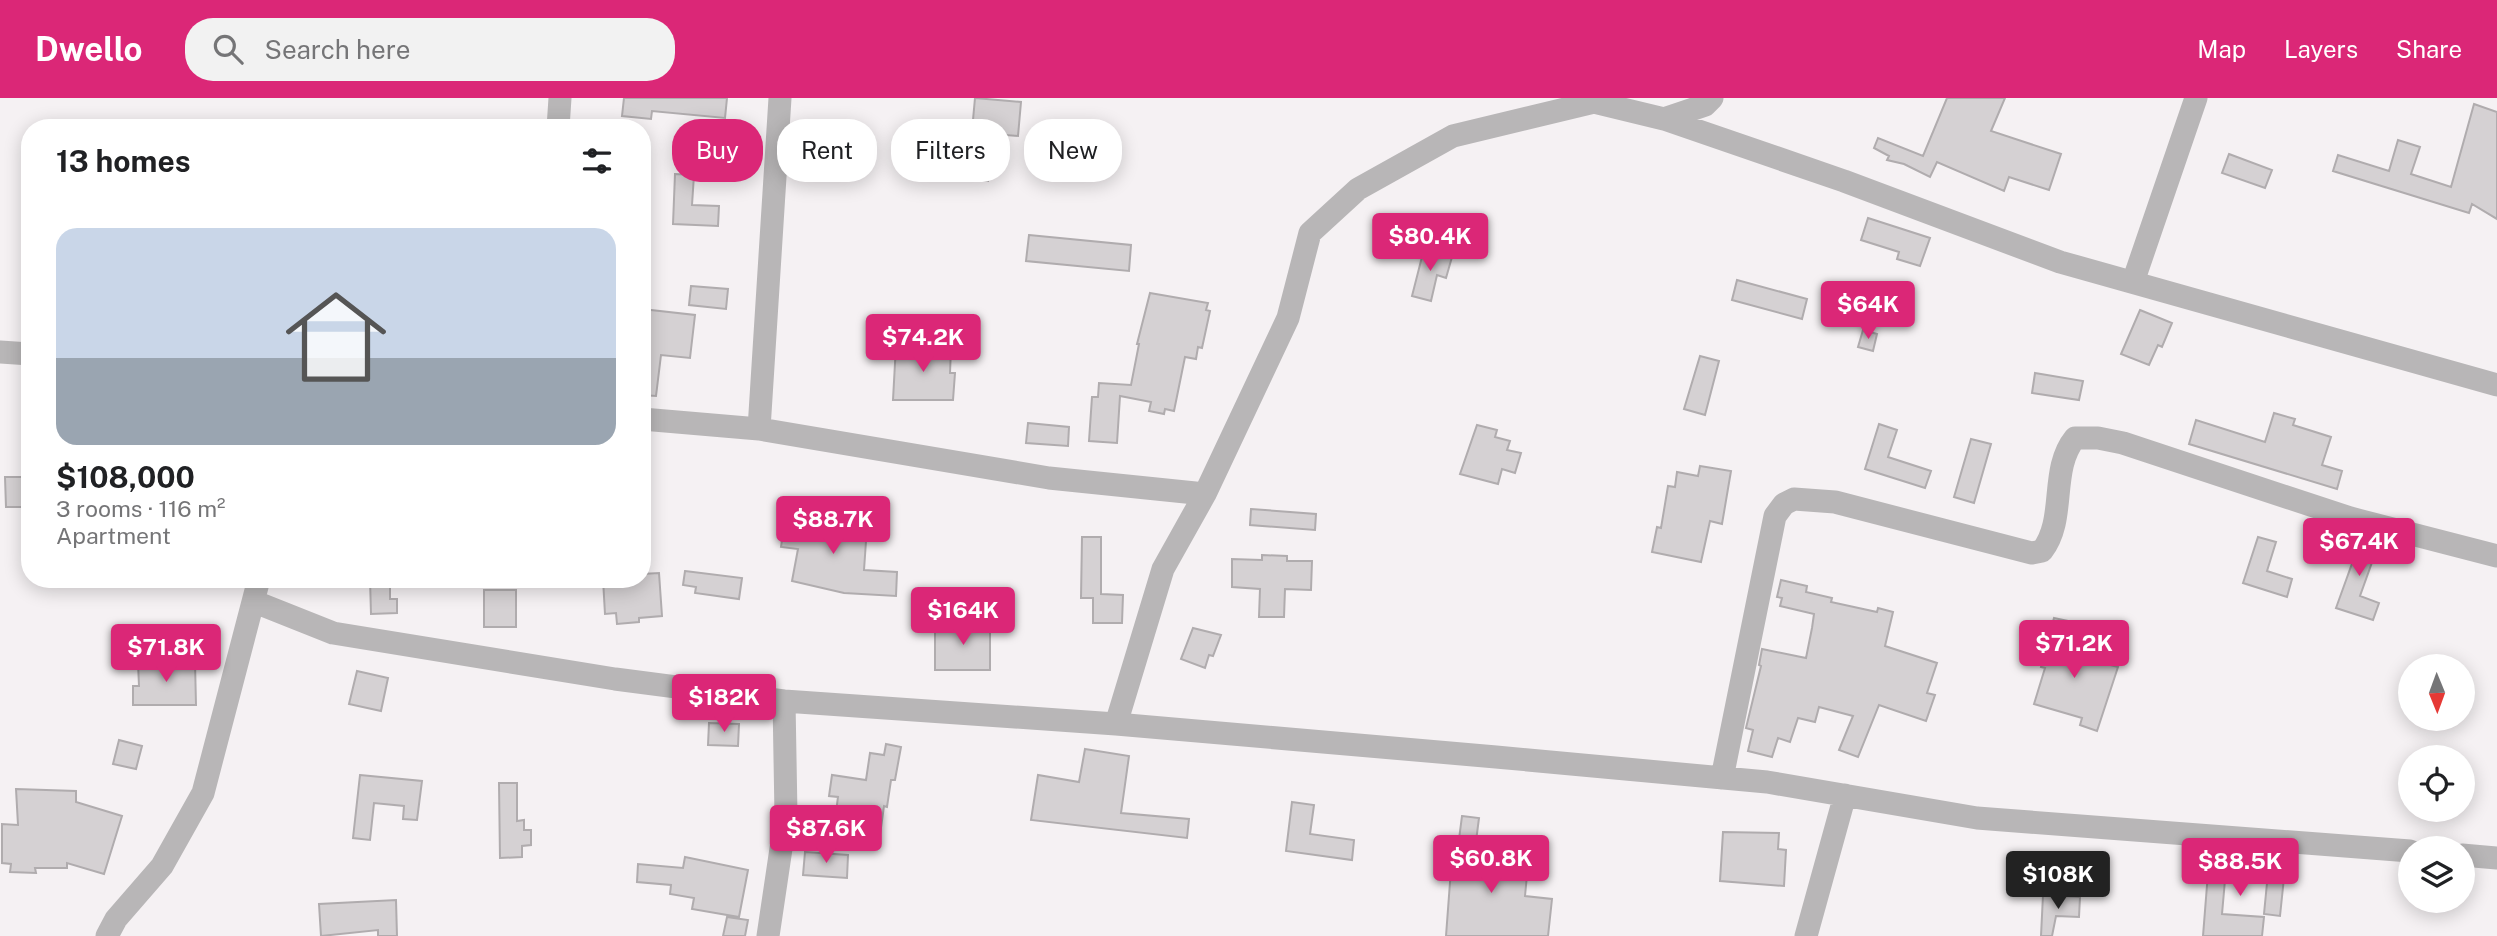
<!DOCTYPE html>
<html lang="en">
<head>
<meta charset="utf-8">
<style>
	body { margin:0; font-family:"Public Sans",sans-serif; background:#f2f2f2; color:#202124; height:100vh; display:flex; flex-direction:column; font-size:26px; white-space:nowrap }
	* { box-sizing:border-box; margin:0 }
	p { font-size:23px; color:#757577 }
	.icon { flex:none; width:38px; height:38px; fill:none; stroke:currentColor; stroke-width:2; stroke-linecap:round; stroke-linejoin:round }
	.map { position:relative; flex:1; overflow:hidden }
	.drawer { position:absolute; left:21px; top:21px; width:630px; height:469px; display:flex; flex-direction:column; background:#fff; border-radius:28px; box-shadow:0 4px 18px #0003 }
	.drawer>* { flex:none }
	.top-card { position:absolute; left:672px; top:21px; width:665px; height:63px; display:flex; gap:14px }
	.needle { width:46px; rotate:179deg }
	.fabs { position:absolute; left:2398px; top:556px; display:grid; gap:14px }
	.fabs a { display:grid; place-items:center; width:77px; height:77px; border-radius:50%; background:#fff; box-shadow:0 4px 18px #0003; font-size:35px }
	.price { position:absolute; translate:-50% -60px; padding:0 16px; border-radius:7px; background:#db2777; color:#fff; font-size:23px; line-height:46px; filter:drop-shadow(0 2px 4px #0008) }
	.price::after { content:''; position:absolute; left:50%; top:42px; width:21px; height:16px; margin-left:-10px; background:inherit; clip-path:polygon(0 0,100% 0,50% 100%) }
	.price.current { background:#222; color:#fff }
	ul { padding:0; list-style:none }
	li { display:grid; align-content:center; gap:14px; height:371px; padding:0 35px }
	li+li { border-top:2px solid #e0e0e0 }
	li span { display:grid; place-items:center; height:217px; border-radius:21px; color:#555 }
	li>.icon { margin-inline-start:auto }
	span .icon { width:126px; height:126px; fill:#fffc; stroke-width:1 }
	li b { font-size:30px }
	h2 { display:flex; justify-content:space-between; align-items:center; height:84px; padding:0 35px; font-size:30px }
	.chip { padding:0 24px; border-radius:28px; background:#fff; box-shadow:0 4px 18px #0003; font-size:24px; line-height:63px }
	.chip.current { background:#db2777; color:#fff }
	header { display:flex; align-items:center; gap:42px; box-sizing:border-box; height:98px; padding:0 35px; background:#db2777; color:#fff }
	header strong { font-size:33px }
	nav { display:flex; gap:38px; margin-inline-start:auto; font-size:24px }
	.search { width:490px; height:63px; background:#f2f2f2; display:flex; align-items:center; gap:18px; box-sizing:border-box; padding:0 24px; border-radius:28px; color:#757577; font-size:26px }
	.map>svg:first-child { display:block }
</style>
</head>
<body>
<header>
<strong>Dwello</strong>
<div class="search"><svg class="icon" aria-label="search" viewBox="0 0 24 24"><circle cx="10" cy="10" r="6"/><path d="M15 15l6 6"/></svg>Search here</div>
<nav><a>Map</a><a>Layers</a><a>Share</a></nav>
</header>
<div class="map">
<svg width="2497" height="838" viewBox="0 0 2497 838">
	<rect width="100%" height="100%" fill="#f5f1f3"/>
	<path fill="#d5d1d3" stroke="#b0acae" stroke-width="2" d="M624 0H727L725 20 652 13 651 21 622 18Z
		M975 0 1021 4 1018 38 993 36 988 83 919 74 923 48 970 55Z
		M1947 0H2005L1991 33 2061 56 2049 92 2009 79 2004 93 1937 64 1930 79 1904 66 1887 62 1889 58 1874 50 1878 40 1923 58Z
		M2474 6 2497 14V121L2472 106 2469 115 2333 73 2338 57 2389 73 2398 42 2420 49 2411 76 2451 89Z
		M2229 56 2272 72 2265 90 2222 75Z
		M675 76 694 77 692 107 719 108 718 128 673 126Z
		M1868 120 1930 140 1920 168 1897 161 1899 154 1861 142Z
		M1029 137 1131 147 1129 173 1026 163Z
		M1424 151 1452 159 1446 180 1437 177 1431 203 1412 198Z
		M1737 182 1807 201 1802 221 1732 202Z
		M691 188 728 191 726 211 689 207Z
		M1150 195 1208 205 1206 212 1210 213 1202 250 1198 249 1196 261 1185 259 1174 313 1165 311 1164 316 1149 313 1151 304 1120 298 1117 345 1089 343 1092 299H1098L1099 285 1131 287 1139 246H1137Z
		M642 211 695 217 690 260 661 257 656 298 642 297Z
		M2140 212 2172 225 2162 249 2158 247 2149 267 2121 256Z
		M1863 232 1877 236 1873 253 1858 249Z
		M896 247 951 250 950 275H955L953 302H893Z
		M1700 258 1719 263 1705 317 1684 311Z
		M2035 275 2083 283 2079 302 2032 295Z
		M2274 315 2295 321 2293 327 2331 339 2322 367 2342 373 2337 391 2189 346 2196 322 2265 344Z
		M1028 325 1069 329 1068 348 1026 345Z
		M1879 326 1897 332 1888 359 1931 373 1925 390 1865 371Z
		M1477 327 1497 332 1495 339 1510 343 1507 352 1521 355 1515 375 1502 371 1498 386 1460 376Z
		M1971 341 1991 346 1974 405 1954 399Z
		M1700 368 1731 373 1722 426 1710 423 1701 464 1652 454 1657 429 1661 430 1668 388 1675 389 1677 374 1698 378Z
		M5 379H25V386H30V409H6Z
		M803 407 821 409 820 418 833 420 832 426 867 429 864 472 897 474 896 498 844 495 792 483 798 451 781 449 785 422 788 423 790 414 802 416Z
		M1251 411 1316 416 1315 432 1250 427Z
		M2354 436 2380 442 2360 498 2379 505 2373 522 2336 510 2354 460 2348 458Z
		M1082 439H1101V496L1123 497 1122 525H1093V500H1081Z
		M2258 439 2276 444 2267 473 2292 481 2287 499 2243 485Z
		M1262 457 1287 458V463H1312L1311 492 1285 491 1284 519H1259L1260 491 1232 489V461L1262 462Z
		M685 473 742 480 739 501 695 495 696 489 683 487Z
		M659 475 662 518 639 520V524L617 526 616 515 605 516 603 481H642V476Z
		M370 481H390V501H397V515L371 516Z
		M1781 482 1807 488 1806 494 1832 500 1831 504 1877 514 1878 510 1893 514 1885 548 1937 565 1927 595 1935 597 1926 623 1879 607 1858 659 1839 652 1853 618 1819 609 1815 624 1798 620 1790 644 1778 640 1772 659 1748 653 1753 632 1746 630 1761 568 1759 567 1762 551 1806 560 1812 530 1814 516 1780 508 1782 500 1777 499Z
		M484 492H516V529H484Z
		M2054 520 2073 524 2065 555 2118 569 2097 633 2080 627 2082 620 2034 606 2045 570 2041 569Z
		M973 523H990V572H935V526H973Z
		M1193 530 1221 537 1213 558 1209 557 1205 570 1181 561Z
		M195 564 196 607H133V588H139L138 565Z
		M357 573 388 580 381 613 349 606Z
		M709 625 739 626 738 648 708 647Z
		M119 642 142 648 136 671 113 666Z
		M886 646 901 649 895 682H891L887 709 884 708 879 744 842 739 845 715 836 714 838 699 829 698 832 677 866 682 870 655 884 657Z
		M1085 651 1129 658 1121 715 1189 721 1187 740 1031 722 1038 677 1079 684Z
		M360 677 422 683 417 722 403 721 404 708 374 705 370 742 353 740Z
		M499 685H517V723L524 722V732H531V747L522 748V759L500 760Z
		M16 691 76 693V704L122 718 104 776 67 765V770H35L36 775 10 774 11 766 2 765V726L18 727Z
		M1292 704 1314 707 1310 736 1354 742 1352 762 1286 753Z
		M1462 718 1479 720 1475 751 1505 755 1502 775 1527 777 1525 798 1552 801 1548 838H1446L1451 771 1455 772Z
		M1723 734 1779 735 1778 751 1786 752 1784 788 1720 783Z
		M805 754 848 757 847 780 803 777Z
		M685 759 748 772 739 819 692 811 694 800 670 796 671 787 637 784 638 766 683 770Z
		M2209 762 2285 770 2280 818 2264 816 2267 785 2225 782 2222 816 2264 819 2262 838H2203Z
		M2084 772H2104L2103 797H2084Z
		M2043 797 2080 799 2079 819 2056 818 2052 838H2041Z
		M396 802 397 838H378V832L321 838 319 806Z
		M727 819 748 822 745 838H723Z"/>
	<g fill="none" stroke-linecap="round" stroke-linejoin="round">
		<path stroke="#b8b6b7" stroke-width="23" d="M1664 21 1844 83 2060 164 2497 287
			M558 30 560 0
			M2133 184 2196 0
			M0 254 30 256
			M642 321 759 331 1049 380 1205 396 1288 220 1310 135 1358 91 1453 38 1594 4 1664 21 1705 7 1712 0
			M759 331 780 0
			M255 504 333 535 615 581 784 603 1116 626 1496 659 1767 684 1977 720 2410 753
			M1116 626 1163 471 1205 396
			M1722 680 1775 418 1784 406 1794 401 1835 404 2032 455 2042 453C2067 421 2049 372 2075 340H2098L2123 345 2350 420 2497 458
			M2462 757 2497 760
			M107 838 116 821 162 768 203 695 259 481
			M768 838 786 717 784 603
			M1806 838 1845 697"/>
	</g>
</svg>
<div class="fabs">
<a><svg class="needle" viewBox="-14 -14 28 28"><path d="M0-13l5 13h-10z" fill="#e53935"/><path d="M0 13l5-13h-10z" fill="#757577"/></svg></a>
<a><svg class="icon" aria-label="locate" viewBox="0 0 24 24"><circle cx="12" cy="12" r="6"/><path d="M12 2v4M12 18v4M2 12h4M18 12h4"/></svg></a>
<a><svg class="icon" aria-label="layers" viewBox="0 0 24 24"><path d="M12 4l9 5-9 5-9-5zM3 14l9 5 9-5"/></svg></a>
</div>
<b class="price" style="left:1430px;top:175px">$80.4K</b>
<b class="price" style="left:1868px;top:243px">$64K</b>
<b class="price" style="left:923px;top:276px">$74.2K</b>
<b class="price" style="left:833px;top:458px">$88.7K</b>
<b class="price" style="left:2359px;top:480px">$67.4K</b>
<b class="price" style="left:963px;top:549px">$164K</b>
<b class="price" style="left:2074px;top:582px">$71.2K</b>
<b class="price" style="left:166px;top:586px">$71.8K</b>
<b class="price" style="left:724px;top:636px">$182K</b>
<b class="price" style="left:826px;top:767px">$87.6K</b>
<b class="price" style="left:1491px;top:797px">$60.8K</b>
<b class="price" style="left:2240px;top:800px">$88.5K</b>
<b class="price current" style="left:2058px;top:813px">$108K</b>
<div class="top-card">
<a class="chip current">Buy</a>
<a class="chip">Rent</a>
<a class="chip">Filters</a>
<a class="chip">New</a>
</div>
<section class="drawer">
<h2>13 homes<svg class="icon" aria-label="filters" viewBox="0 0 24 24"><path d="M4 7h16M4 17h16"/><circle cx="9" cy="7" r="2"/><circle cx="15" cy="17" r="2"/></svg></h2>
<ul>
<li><span style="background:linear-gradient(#c9d6e8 60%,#9aa5b1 0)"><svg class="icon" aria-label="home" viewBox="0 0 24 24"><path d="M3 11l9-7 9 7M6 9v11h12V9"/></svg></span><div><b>$108,000</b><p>3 rooms · 116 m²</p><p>Apartment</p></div></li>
</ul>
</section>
</div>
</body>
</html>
